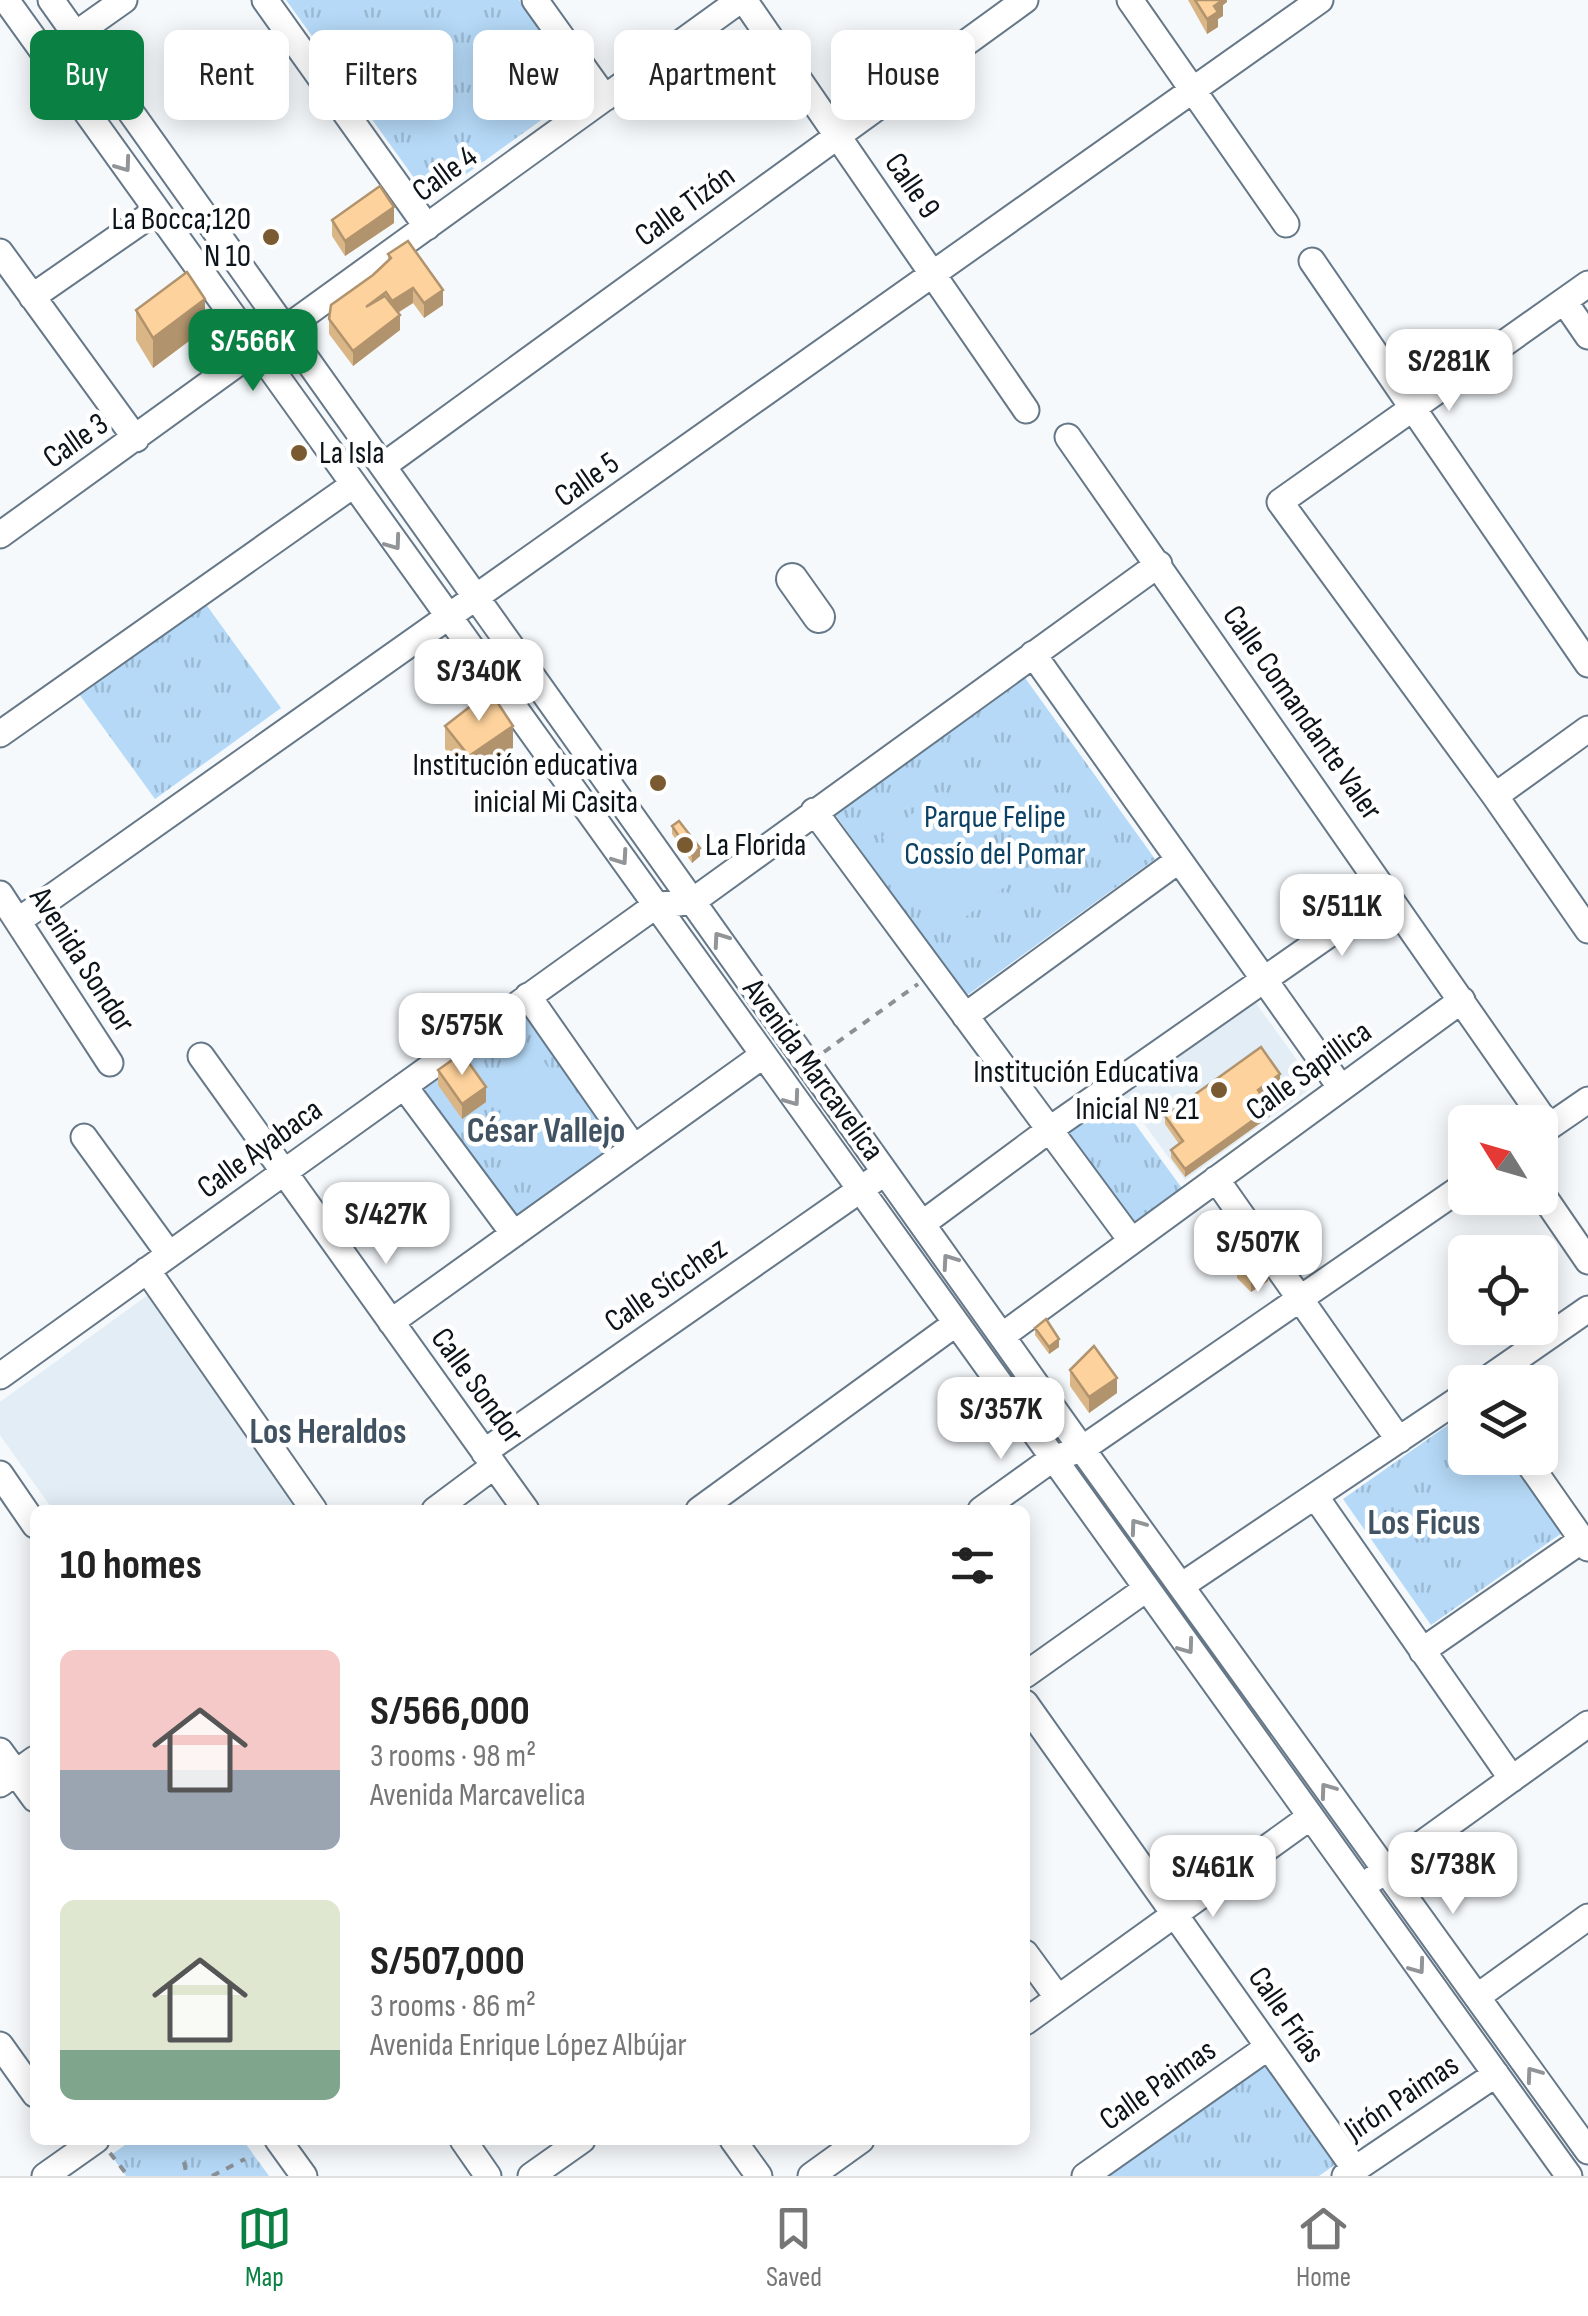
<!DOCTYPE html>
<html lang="en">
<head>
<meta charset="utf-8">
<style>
	body { margin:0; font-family:"Sofia Sans Condensed",sans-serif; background:#f6f6f6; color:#222; height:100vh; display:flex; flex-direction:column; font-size:38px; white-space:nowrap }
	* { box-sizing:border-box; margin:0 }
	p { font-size:32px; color:#767676 }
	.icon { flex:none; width:55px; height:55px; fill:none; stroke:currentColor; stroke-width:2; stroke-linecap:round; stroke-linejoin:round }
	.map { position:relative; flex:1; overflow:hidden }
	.sheet { position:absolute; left:30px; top:1505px; width:1000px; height:640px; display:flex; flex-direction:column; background:#fff; border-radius:15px; box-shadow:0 5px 25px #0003 }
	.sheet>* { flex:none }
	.hud { position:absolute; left:30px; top:30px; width:1000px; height:90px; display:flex; gap:20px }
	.needle { width:65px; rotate:307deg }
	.fabs { position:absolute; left:1448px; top:1105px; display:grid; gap:20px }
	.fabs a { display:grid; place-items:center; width:110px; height:110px; border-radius:15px; background:#fff; box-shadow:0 5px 25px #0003; font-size:50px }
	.price { position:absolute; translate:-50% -85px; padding:0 22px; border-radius:20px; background:#fff; color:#222; font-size:32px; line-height:65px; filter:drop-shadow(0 2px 5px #0008) }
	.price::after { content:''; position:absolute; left:50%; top:60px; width:30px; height:22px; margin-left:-15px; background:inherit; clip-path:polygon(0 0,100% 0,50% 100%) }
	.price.current { background:#0b8043; color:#fff }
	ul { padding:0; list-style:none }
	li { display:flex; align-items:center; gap:30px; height:250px; padding:0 30px }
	li span { display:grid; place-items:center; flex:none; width:280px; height:200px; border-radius:15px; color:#555 }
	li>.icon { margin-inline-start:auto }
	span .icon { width:120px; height:120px; fill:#fffc; stroke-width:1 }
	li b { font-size:42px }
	h2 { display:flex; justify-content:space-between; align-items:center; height:120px; padding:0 30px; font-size:42px }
	.chip { padding:0 35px; border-radius:15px; background:#fff; box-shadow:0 5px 25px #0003; font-size:35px; line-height:90px }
	.chip.current { background:#0b8043; color:#fff }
	.dock { display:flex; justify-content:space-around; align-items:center; height:140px; border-top:2px solid #e0e0e0; background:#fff; font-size:28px; color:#767676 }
	.dock a { display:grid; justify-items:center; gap:5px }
	.dock .current { color:#0b8043 }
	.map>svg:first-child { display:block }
</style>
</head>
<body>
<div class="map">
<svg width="1588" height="2176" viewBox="0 0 1588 2176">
	<defs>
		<pattern id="grass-tufts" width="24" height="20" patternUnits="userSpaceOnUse" patternTransform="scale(2.5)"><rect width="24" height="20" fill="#b5d9f7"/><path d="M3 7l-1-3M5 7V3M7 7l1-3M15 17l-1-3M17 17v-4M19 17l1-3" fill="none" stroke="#9ab9d3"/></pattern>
	</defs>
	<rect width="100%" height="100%" fill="#f5f9fc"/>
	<path fill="#e2edf6" d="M1253 999 1315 1085 1185 1180 1123 1095Z
		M148 1295 296 1510H53L0 1435V1402Z"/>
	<path fill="url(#grass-tufts)" d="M286 0H519L583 90 430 200Z
		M205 603 281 708 155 799 79 694Z
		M1023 675 1155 859 966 996 834 813Z
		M530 1012 627 1145 520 1223 423 1090Z
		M1109 1088 1184 1191 1124 1234 1053 1130Z
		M1465 1413V1458H1520L1569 1528 1431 1625 1343 1499Z
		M1269 2054 1343 2159 1319 2176H1099Z
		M132 2140H243L269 2176H126L111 2155Z"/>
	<path fill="#b5d9f7" d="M942 791 1011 882 951 928 882 837Z
		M544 1062 605 1146 554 1183 493 1100Z
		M1466 1458H1488L1539 1530 1489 1565 1431 1481Z"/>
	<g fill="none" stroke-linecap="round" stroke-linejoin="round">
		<defs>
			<path id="minor" d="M6 0 1569 2176
				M51 0 1082 1449 1588 2151
				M265 0 427 227
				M535 0 605 98
				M744 0 1026 410
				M1130 0 1286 224
				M76 34 124 0
				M0 252 136 439
				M1312 261 1588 664
				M1588 284 1280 502 1495 796 1588 930
				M32 297 156 211
				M1564 301 1588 336
				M1068 437 1549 1127
				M383 466 1025 0
				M0 535 740 0
				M1033 654 1341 1088
				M0 734 353 485
				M1495 796 1588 729
				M814 811 1131 1240
				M0 894 110 1063
				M18 921 1320 0
				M528 996 634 1148
				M965 1016 1179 860
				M201 1056 526 1510
				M404 1086 514 1234
				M1540 1133 1588 1100
				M84 1137 169 1254
				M1216 1179 1399 1440
				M1540 1191 1588 1261
				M922 1224 1049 1130 1388 893
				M147 1270 314 1510
				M391 1322 762 1056
				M1002 1336 1462 1000
				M0 1376 655 906 693 901 1159 564
				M1483 1382 1588 1309
				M484 1452 874 1180
				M1525 1458 1588 1548
				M0 1474 35 1525
				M1315 1496 1512 1779
				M435 1510 494 1466
				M699 1510 955 1324
				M981 1510 1052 1459 1082 1449 1465 1185
				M1181 1586 1465 1395
				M1422 1651 1582 1540
				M1025 1675 1146 1589
				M1025 1703 1355 2169
				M0 1751 35 1799
				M0 1784 35 1759
				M1373 1879 1588 1724
				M1025 1953 1058 1998
				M1477 1997 1588 1917
				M1025 2022 1310 1817
				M0 2045 35 2094
				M278 2140 304 2176
				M463 2140 488 2176
				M733 2140 759 2176
				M45 2176 96 2140
				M531 2176 582 2140
				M811 2176 861 2140
				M1085 2176 1268 2047
				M1345 2176 1496 2074"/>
			<path id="major" d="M792 579 819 617"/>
		</defs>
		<use href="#minor" stroke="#667888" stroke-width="29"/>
		<use href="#major" stroke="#667888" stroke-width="34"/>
		<path stroke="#8b9095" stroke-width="4" stroke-dasharray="8 8" stroke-linecap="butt" d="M824 1052 918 984
			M110 2153 128 2176
			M184 2162 187 2176
			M212 2176 245 2159"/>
		<use href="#minor" stroke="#fff" stroke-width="25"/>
		<use href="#major" stroke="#fff" stroke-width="30"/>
	</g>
	<path fill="#dab586" d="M1188 0H1227V2L1223 5V16L1218 19V27L1207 34Z
		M332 220 394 223 345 256 332 236Z
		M388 254 443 305 424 318 413 303 398 313 400 330 353 366 329 334V319L388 261Z
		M136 310 205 329 153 368 136 340Z
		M445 726 513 748 469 779 445 749Z
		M672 826 700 856 692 863 672 834Z
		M438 1070 486 1102 462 1119 438 1085Z
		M1280 1082 1262 1095 1270 1116 1185 1177 1171 1158V1150L1179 1144 1165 1124V1116Z
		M1237 1262 1268 1281 1251 1292 1237 1278Z
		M1035 1328 1059 1347 1049 1354 1035 1335Z
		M1070 1370 1117 1393 1089 1413 1070 1386Z"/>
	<path fill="#b1936d" d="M1220 0H1227V2L1223 5V16L1218 19V27L1207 34V19Z
		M394 207V223L345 256V241Z
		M413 288V303L392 316V301Z
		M443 290V305L424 318V303Z
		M205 299V329L153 368V338Z
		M400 315V330L353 366V351Z
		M513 726V748L469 779V756Z
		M700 848V856L692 863V855Z
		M1280 1074V1082L1258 1098V1090Z
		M486 1087V1102L462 1119V1104Z
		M1270 1108V1116L1185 1177V1169Z
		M1268 1266V1281L1251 1292V1277Z
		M1059 1339V1347L1049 1354V1347Z
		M1117 1378V1393L1089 1413V1397Z"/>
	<path fill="#fdd29c" stroke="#b1936d" stroke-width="2.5" d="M1195 0H1223L1214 6 1218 12 1207 19Z
		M380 186 394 207 345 241 332 220Z
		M408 241 443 290 424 303 413 288 392 301 386 292 366 307 385 296 400 315 353 351 329 319 331 305 373 275 391 258 388 254Z
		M187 272 205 299 153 338 136 310Z
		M490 691 513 726 469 756 445 726Z
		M679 821 700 848 692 855 672 826Z
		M1261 1047 1280 1074 1258 1090 1270 1108 1185 1169 1171 1150 1183 1141 1165 1116Z
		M462 1053 486 1087 462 1104 438 1070Z
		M1258 1246 1268 1266 1251 1277 1237 1262Z
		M1046 1319 1059 1339 1049 1347 1035 1328Z
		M1094 1346 1117 1378 1089 1397 1070 1370Z"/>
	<defs><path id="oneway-chevron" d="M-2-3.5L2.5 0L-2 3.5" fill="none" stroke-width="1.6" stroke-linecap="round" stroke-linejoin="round" transform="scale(2.5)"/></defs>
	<g stroke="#929598">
		<use href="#oneway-chevron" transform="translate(124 165) rotate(54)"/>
		<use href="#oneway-chevron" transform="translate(394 543) rotate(54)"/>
		<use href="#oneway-chevron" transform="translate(621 858) rotate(55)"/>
		<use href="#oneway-chevron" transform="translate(720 939) rotate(-125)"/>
		<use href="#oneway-chevron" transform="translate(793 1099) rotate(54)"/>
		<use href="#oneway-chevron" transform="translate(949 1261) rotate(-125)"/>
		<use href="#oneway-chevron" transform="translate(1137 1526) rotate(-126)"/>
		<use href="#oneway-chevron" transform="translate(1187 1647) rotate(54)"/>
		<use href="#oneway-chevron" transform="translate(1327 1790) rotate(-126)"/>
		<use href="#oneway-chevron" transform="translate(1418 1967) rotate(54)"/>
		<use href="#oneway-chevron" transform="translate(1533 2074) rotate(-126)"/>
	</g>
	<g fill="#7a5a30" stroke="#fff" stroke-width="4">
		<circle cx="271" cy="237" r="10"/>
		<circle cx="299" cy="453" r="10"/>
		<circle cx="658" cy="783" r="10"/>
		<circle cx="685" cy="845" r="10"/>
		<circle cx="1219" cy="1090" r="10"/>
	</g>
	<g text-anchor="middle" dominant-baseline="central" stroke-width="9" stroke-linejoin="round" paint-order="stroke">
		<g font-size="32" fill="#0c141a" stroke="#fff">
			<text transform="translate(445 174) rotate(-36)">Calle 4</text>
			<text transform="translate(912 186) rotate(55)">Calle 9</text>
			<text transform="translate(685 206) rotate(-36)">Calle Tizón</text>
			<text transform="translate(76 441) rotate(-35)">Calle 3</text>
			<text transform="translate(587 480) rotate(-35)">Calle 5</text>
			<text transform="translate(1302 713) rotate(55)">Calle Comandante Valer</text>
			<text transform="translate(82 960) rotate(57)">Avenida Sondor</text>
			<text transform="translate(813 1070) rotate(54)">Avenida Marcavelica</text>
			<text transform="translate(1309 1071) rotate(-36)">Calle Sapillica</text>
			<text transform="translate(260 1149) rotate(-36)">Calle Ayabaca</text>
			<text transform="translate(666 1285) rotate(-35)">Calle Sícchez</text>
			<text transform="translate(477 1386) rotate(54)">Calle Sondor</text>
			<text transform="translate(1286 2015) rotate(55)">Calle Frías</text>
			<text transform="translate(1158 2085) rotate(-35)">Calle Paimas</text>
			<text transform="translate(1402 2098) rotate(-34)">Jirón Paimas</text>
		</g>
		<g font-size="32" fill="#0c141a" stroke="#fff" text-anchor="end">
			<text x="251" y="219">La Bocca;120<tspan x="251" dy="37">N 10</tspan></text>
			<text x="319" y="453" text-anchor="start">La Isla</text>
			<text x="638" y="765">Institución educativa<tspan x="638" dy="37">inicial Mi Casita</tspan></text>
			<text x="705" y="845" text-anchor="start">La Florida</text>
			<text x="1199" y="1072">Institución Educativa<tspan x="1199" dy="37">Inicial Nº 21</tspan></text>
		</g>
		<g font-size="32" fill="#0a4164" stroke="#fff">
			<text x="995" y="817">Parque Felipe<tspan x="995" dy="37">Cossío del Pomar</tspan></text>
		</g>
		<g font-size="35" font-weight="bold" fill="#415362" stroke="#fff">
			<text x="546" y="1131">César Vallejo</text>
			<text x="328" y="1432">Los Heraldos</text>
			<text x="1424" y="1523">Los Ficus</text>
		</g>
	</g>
</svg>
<div class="fabs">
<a><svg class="needle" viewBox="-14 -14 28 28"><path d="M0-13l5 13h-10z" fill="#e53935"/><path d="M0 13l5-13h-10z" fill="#767676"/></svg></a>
<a><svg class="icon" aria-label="locate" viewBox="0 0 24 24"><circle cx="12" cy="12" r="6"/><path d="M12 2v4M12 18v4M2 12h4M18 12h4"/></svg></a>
<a><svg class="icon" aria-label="layers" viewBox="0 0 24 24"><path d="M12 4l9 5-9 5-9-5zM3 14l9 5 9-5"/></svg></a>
</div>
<b class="price current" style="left:253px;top:394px">S/566K</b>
<b class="price" style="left:1449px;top:414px">S/281K</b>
<b class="price" style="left:479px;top:724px">S/340K</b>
<b class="price" style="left:1342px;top:959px">S/511K</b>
<b class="price" style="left:462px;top:1078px">S/575K</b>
<b class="price" style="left:386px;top:1267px">S/427K</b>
<b class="price" style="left:1258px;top:1295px">S/507K</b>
<b class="price" style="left:1001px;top:1462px">S/357K</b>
<b class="price" style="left:1453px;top:1917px">S/738K</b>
<b class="price" style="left:1213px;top:1920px">S/461K</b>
<div class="hud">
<a class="chip current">Buy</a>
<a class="chip">Rent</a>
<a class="chip">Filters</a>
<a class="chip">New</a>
<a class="chip">Apartment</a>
<a class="chip">House</a>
</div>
<section class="sheet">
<h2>10 homes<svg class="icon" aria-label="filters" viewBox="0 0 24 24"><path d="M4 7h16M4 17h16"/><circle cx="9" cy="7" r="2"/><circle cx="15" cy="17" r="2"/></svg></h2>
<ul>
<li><span style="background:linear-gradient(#f6c9c9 60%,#9aa5b1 0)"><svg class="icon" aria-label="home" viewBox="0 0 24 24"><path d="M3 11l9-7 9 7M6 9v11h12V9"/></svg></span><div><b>S/566,000</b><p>3 rooms · 98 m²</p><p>Avenida Marcavelica</p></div></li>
<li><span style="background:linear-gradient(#dfe7d0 75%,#7fa58c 0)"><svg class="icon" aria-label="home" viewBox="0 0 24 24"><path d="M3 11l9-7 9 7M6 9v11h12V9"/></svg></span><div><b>S/507,000</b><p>3 rooms · 86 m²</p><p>Avenida Enrique López Albújar</p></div></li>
</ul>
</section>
</div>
<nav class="dock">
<a class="current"><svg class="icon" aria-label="map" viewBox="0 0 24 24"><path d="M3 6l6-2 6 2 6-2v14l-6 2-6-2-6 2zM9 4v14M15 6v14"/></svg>Map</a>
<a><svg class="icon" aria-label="saved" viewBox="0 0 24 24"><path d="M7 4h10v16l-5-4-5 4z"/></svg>Saved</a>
<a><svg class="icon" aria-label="home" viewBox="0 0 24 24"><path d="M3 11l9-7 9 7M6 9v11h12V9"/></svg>Home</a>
</nav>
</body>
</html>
